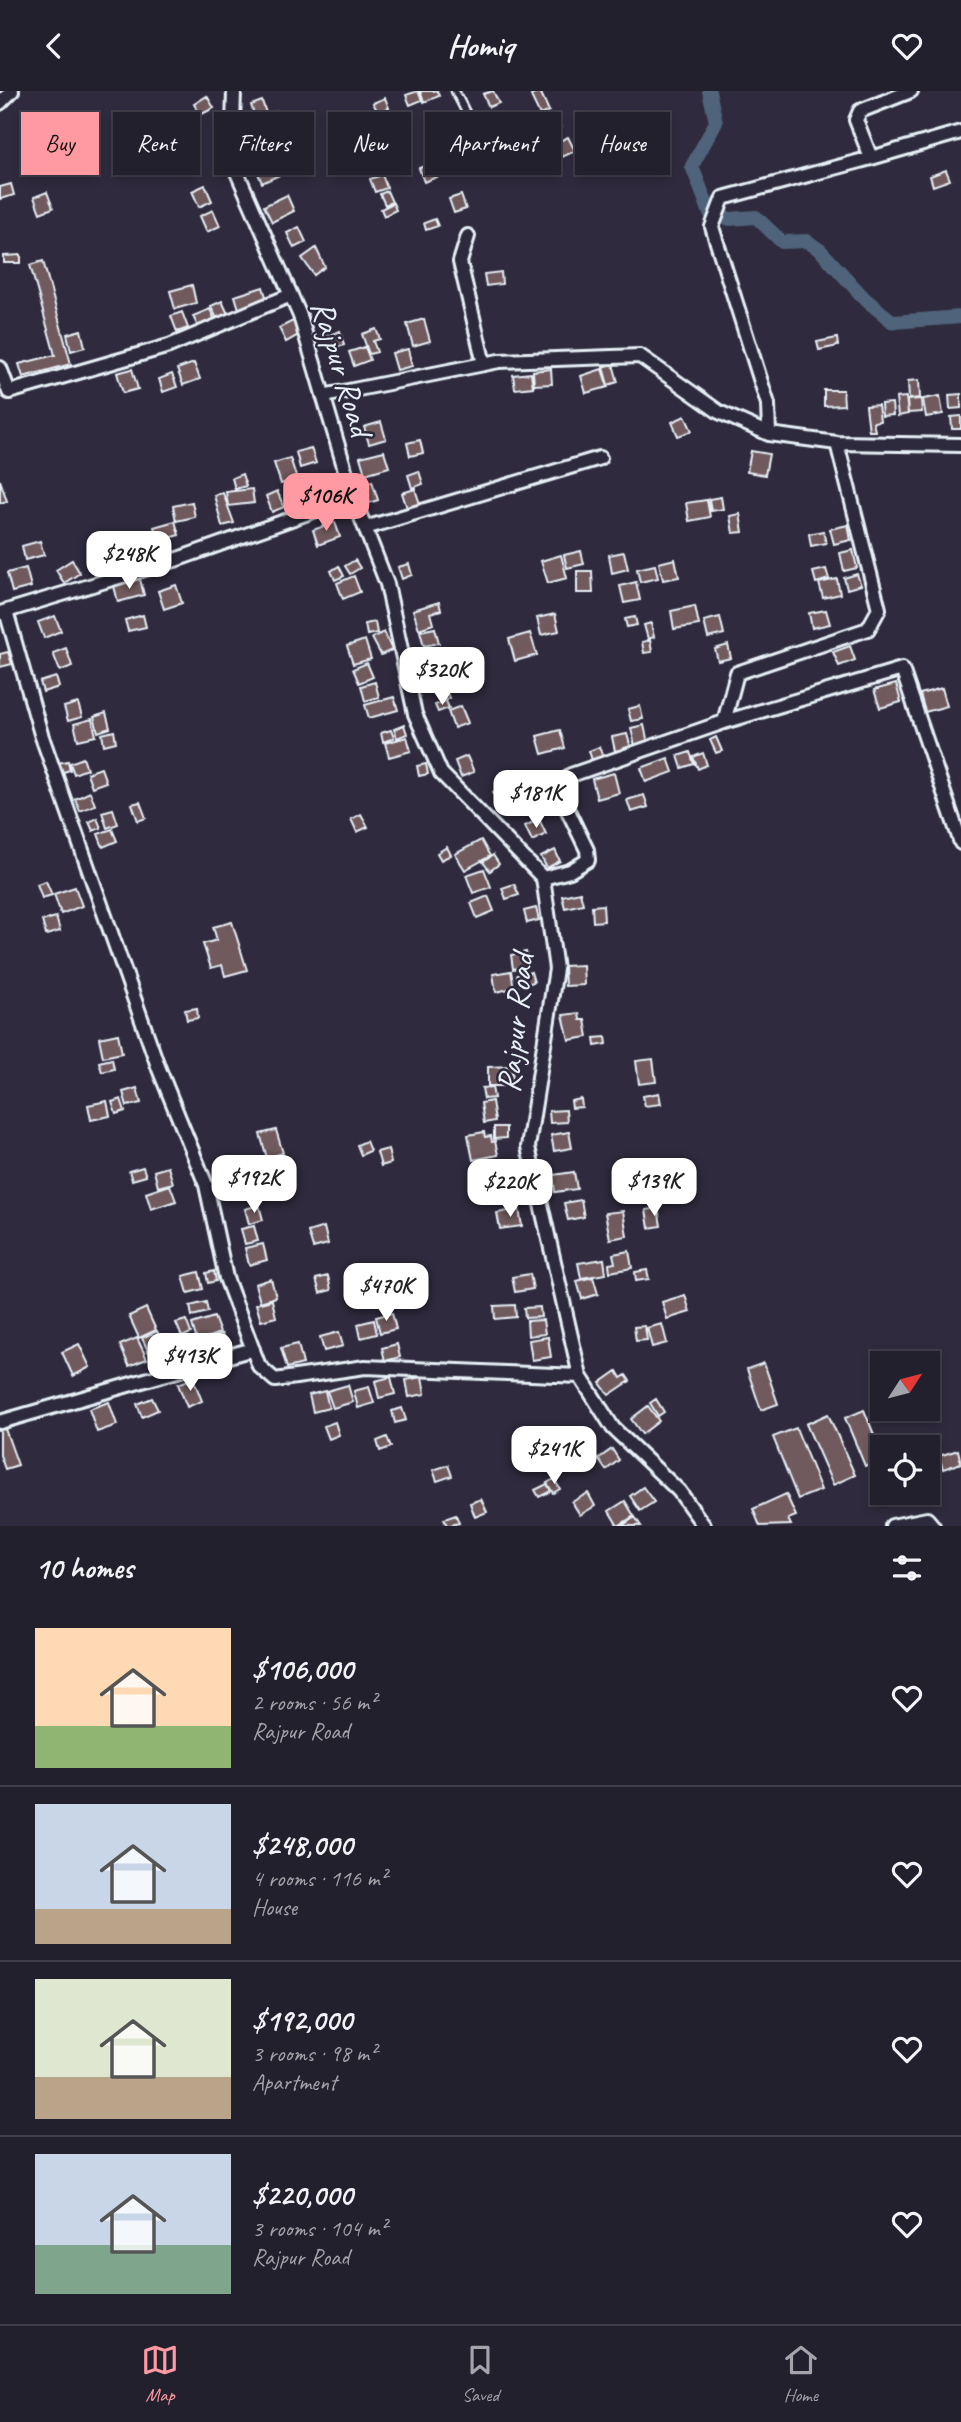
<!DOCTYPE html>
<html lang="en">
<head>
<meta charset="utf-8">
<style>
	body { margin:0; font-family:Caveat,sans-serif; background:#2f2d3a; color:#f1f3f6; height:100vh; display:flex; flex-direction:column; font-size:26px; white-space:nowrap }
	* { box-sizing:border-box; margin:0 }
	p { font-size:23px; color:#a3a3aa }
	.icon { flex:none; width:38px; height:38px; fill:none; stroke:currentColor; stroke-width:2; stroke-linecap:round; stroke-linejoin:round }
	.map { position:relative; height:1435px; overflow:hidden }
	.sheet { display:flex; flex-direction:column; background:#23202e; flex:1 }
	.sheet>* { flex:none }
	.banner { position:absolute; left:21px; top:21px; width:920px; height:63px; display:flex; gap:14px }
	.needle { width:46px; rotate:54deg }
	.controls { position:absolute; left:870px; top:1260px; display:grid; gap:14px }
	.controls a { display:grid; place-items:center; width:70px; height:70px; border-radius:0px; background:#23202e; box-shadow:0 4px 10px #0003,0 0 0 2px #403e4a; font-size:35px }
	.price { position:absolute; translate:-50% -60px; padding:0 16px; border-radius:14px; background:#fff; color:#222; font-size:23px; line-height:46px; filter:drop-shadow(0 2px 4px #0008) }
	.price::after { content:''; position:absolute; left:50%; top:42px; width:21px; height:16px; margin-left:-10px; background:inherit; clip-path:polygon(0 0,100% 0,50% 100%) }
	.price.active { background:#ff9aa2; color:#111 }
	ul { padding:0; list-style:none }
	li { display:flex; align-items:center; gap:21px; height:175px; padding:0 35px }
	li+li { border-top:2px solid #403e4a }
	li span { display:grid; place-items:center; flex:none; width:196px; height:140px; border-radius:0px; color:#555 }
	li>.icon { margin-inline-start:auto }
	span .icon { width:84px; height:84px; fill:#fffc; stroke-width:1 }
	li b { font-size:30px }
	h2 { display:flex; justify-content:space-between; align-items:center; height:84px; padding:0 35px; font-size:30px }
	.chip { padding:0 24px; border-radius:0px; background:#23202e; box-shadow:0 4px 10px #0003,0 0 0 2px #403e4a; font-size:24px; line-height:63px }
	.chip.active { background:#ff9aa2; color:#111 }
	header { display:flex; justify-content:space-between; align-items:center; height:91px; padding:0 35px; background:#23202e; font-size:32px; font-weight:700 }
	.dock { display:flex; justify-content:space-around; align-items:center; height:98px; border-top:2px solid #403e4a; background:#23202e; font-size:19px; color:#a3a3aa }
	.dock a { display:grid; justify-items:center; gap:4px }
	.dock .active { color:#ff9aa2 }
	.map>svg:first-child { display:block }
</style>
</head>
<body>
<header><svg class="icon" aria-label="back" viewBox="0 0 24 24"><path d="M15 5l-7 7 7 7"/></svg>Homiq<svg class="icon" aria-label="heart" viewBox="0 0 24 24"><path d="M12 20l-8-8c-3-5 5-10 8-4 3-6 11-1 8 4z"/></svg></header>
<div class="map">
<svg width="961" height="1435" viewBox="0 0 961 1435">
	<rect width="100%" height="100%" fill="#2f2a3d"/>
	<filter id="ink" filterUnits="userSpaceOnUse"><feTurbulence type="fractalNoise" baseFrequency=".0143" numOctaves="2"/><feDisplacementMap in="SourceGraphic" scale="14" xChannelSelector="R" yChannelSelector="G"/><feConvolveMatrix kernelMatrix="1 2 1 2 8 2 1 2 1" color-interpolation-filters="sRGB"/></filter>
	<g filter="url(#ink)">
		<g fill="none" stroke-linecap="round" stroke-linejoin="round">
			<path stroke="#4f637a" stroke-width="14" d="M709 0 716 31 692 75 710 122 730 128 756 126 782 151 807 150 821 160 865 208 893 231 961 226"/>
		</g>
		<path fill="#6f5a5d" stroke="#e8f1f8" stroke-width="2" d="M418 0 422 9 410 14 406 4Z
			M420 0H437L439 5 424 11Z
			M493 0 499 12 489 16 483 3Z
			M540 0 549 20 540 24 531 5Z
			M207 5 214 17 200 24 194 13Z
			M385 7 389 17 378 21 373 12Z
			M262 10 266 22 255 26 251 14Z
			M277 20 283 38 270 42 264 24Z
			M348 20 355 33 348 37 341 24Z
			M444 23 450 38 439 42 432 28Z
			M557 28 561 37 548 43 544 34Z
			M509 37 515 50 503 56 496 42Z
			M361 41 365 51 355 56 351 45Z
			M281 42 287 59 270 65 264 47Z
			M462 44 470 59 453 67 446 53Z
			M385 45 390 57 377 62 373 50Z
			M568 46 575 60 562 66 555 52Z
			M348 57 353 70 340 75 335 62Z
			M405 58 410 70 400 74 395 62Z
			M483 59 488 71 479 75 474 64Z
			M279 71 284 82 262 92 257 80Z
			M435 71 440 85 424 91 419 77Z
			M946 79 950 89 933 95 930 85Z
			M382 84 387 97 375 101 370 88Z
			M11 93 14 104 0 108V96Z
			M205 94 212 110 199 116 192 100Z
			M387 100 392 111 385 114 380 103Z
			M47 101 53 117 40 122 34 106Z
			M287 104 294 120 272 131 264 115Z
			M461 104 466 118 454 122 449 108Z
			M393 112 396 119 384 125 381 118Z
			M213 119 220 135 207 141 200 125Z
			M435 128 438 135 426 139 424 132Z
			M299 136 306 151 294 157 287 142Z
			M316 157 325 176 314 184 302 167Z
			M21 164V172H4V165Z
			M43 170 71 273 23 286 19 273 55 264 30 174Z
			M501 181 502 193 486 195 484 183Z
			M192 194 196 212 175 218 170 200Z
			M263 196 267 209 239 218 235 205Z
			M222 210 228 223 217 228 211 215Z
			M210 218 215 229 198 236 193 225Z
			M182 221 188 237 177 241 171 225Z
			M424 228 430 250 413 255 407 233Z
			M293 230 300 243 286 251 279 237Z
			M376 238 380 248 373 250 377 261 369 263 362 243Z
			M81 239 85 256 71 260 67 243Z
			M340 240 344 254 331 258 326 245Z
			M837 247 838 255 819 259 817 251Z
			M365 256 370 269 354 275 349 261Z
			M408 258 412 275 397 279 392 262Z
			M194 272 200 288 183 294 177 278Z
			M613 273 618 291 608 294 603 276Z
			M132 278 138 298 123 302 117 282Z
			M551 278 552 293 534 294 533 280Z
			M602 278 608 296 586 302 581 285Z
			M531 282 533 296 515 298 513 284Z
			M172 283 177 296 163 301 159 288Z
			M919 289 920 307 909 308 908 290Z
			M824 299H843L844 314 824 315Z
			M961 303V317L950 318 949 304Z
			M940 305 943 323 926 326 923 308Z
			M906 306 908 323 898 325 896 307Z
			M921 308 922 321 908 322 907 309Z
			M892 312 893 324 882 325 881 313Z
			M878 314 880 330 873 331 875 340H869L866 315Z
			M685 325 692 340 678 345 672 331Z
			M961 325V338H952L951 326Z
			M381 331 386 348 369 353 364 336Z
			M420 349 423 362 410 365 407 352Z
			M311 357 316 372 300 377 296 361Z
			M384 360 389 376 365 383 360 366Z
			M751 360 769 363 765 384 747 381Z
			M290 367 297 388 281 393 274 372Z
			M419 380 423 393 412 397 408 384Z
			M242 383 246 395 235 398 232 387Z
			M0 389 7 410 0 412Z
			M372 390 378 409 366 413 360 394Z
			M252 398 254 412 228 415 226 401Z
			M415 398 420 413 407 417 402 402Z
			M277 400 284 416 272 421 266 405Z
			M223 402 234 432 222 435 214 404Z
			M721 406 723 418 711 420 709 408Z
			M301 409 304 417 293 423 289 414Z
			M707 409 710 426 689 430 686 412Z
			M192 411 195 426 176 430 173 415Z
			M740 423 743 441 733 442 730 425Z
			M175 430 179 444 158 450 154 436Z
			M335 431 340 446 318 454 313 439Z
			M848 434 851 449 834 453 830 438Z
			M823 440 826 452 811 455 809 443Z
			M40 450 44 464 25 469 22 455Z
			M853 459 857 477 844 480 840 462Z
			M581 460 584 473 567 477 564 464Z
			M624 461 628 478 612 482 609 464Z
			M561 464 567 487 548 492 541 470Z
			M675 468 679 486 663 489 659 472Z
			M72 469 80 482 64 492 56 479Z
			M355 469 360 477 350 483 345 475Z
			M409 473 412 484 402 488 398 476Z
			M655 474 658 487 640 491 637 478Z
			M339 475 344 485 335 489 331 480Z
			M26 477 31 496 12 501 7 482Z
			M826 478 829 488 816 492 813 481Z
			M577 480H592L593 502H577Z
			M857 483 861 494 847 498 844 487Z
			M354 485 360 501 343 508 337 492Z
			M140 488 144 504 118 511 114 495Z
			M837 488 840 503 823 507 819 492Z
			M636 491 640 509 624 512 620 495Z
			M176 494 182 512 164 518 158 500Z
			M439 511 441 519 430 522 433 533 419 538 413 519Z
			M695 515 699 534 674 538 671 520Z
			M826 519 830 533 812 537 809 522Z
			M555 523 559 540 541 544 537 527Z
			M143 524 146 536 128 540 125 529Z
			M55 525 61 540 44 547 38 531Z
			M635 526 637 534 627 536 625 528Z
			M720 526 724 543 708 547 704 530Z
			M375 531 377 542 367 544 365 533Z
			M651 532 654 546 648 548 644 534Z
			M435 537 439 552 424 555 420 540Z
			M384 541 392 559 381 564 372 547Z
			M530 542 537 564 515 570 509 548Z
			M365 549 371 568 353 573 347 555Z
			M650 549 652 561 644 562 642 551Z
			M728 554 731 567 718 570 715 558Z
			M850 555 855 569 839 575 833 561Z
			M66 557 72 575 60 580 53 562Z
			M8 561 12 573 0 576V563Z
			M367 572 373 586 359 592 353 578Z
			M450 572 452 588 439 590 436 575Z
			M56 586 59 596 43 601 40 591Z
			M375 591 379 606 365 610 361 595Z
			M896 593 901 611 880 617 874 599Z
			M444 594 449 607 441 610 436 597Z
			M942 597 947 615 925 621 920 603Z
			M394 606 398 619 369 627 365 614Z
			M446 610 449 617 438 621 435 614Z
			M78 612 82 626 68 630 64 616Z
			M461 615 468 632 454 637 448 620Z
			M640 615 643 628 631 630 628 618Z
			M106 622 110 637 98 641 94 626Z
			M92 628 96 645 78 649 74 633Z
			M404 634 407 643 397 647 394 638Z
			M644 634 648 652 635 655 631 637Z
			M391 639 394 647 383 651 381 642Z
			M560 639 565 657 542 663 537 645Z
			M114 640 116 651 104 654 102 643Z
			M627 643 631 657 615 660 612 646Z
			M407 646 411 660 389 666 385 652Z
			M716 646 722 660 716 662 710 649Z
			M599 656 604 668 593 672 589 660Z
			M690 661 694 673 682 677 678 665Z
			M703 662 707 674 698 678 693 666Z
			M467 665 474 681 461 686 455 670Z
			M83 667 87 678 74 683 70 672Z
			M668 667 673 681 646 691 641 677Z
			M68 670 70 679 60 682 58 672Z
			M426 673 428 683 419 685 417 675Z
			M101 677 106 691 92 696 87 682Z
			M614 682 619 702 597 708 592 688Z
			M503 696 506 704 496 709 493 701Z
			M90 701 95 714 80 720 75 708Z
			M522 702 528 715 516 721 509 708Z
			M644 704 648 716 631 721 627 709Z
			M140 711 146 727 138 730 132 713Z
			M113 718 118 733 107 737 102 721Z
			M361 723 368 736 357 741 351 728Z
			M97 727 101 737 93 740 89 731Z
			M539 728 546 743 532 750 525 735Z
			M112 738 117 750 103 756 98 743Z
			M481 749 490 765 465 779 455 763Z
			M447 756 451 764 441 769 437 762Z
			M555 759 560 770 547 777 541 766Z
			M493 764 499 773 490 780 483 771Z
			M484 778 491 796 473 802 466 784Z
			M46 790 52 804 42 807 37 793Z
			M514 793 519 804 506 808 502 797Z
			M75 796 82 815 61 823 54 803Z
			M580 801 583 813 565 817 562 805Z
			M488 805 494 820 477 827 471 812Z
			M603 814 604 830 593 831 592 815Z
			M536 817 539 829 527 832 524 820Z
			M56 826 60 840 46 844 42 830Z
			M232 831 247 879 225 885 222 874 211 877 203 853 217 849 213 836Z
			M526 861 528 875 513 878 511 864Z
			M583 874 584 894 565 895 564 875Z
			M511 880 514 897 496 901 493 883Z
			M531 881 534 891 520 894 517 884Z
			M197 917 198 927 187 929 185 919Z
			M579 922 580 929H585L588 946 569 949 563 924Z
			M118 943 122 962 103 966 99 947Z
			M606 946 607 953 595 955 594 947Z
			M112 968 114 978 102 981 99 971Z
			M653 968 656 991 639 993 636 970Z
			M512 975 513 995H488V976Z
			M492 996 494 1007 484 1008 482 997Z
			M137 997 141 1012 127 1015 123 1001Z
			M659 1002 661 1013 645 1015 643 1005Z
			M121 1008 125 1020 116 1023 112 1011Z
			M581 1008 582 1016 572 1017 571 1010Z
			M107 1010 110 1025 91 1029 88 1014Z
			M492 1010 495 1030 484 1032 481 1012Z
			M566 1019 567 1031 550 1032 549 1020Z
			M494 1036H506V1047L494 1048Z
			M276 1039 283 1062 267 1067 260 1043Z
			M484 1041 485 1046 491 1045 492 1051 495 1050 498 1064 473 1069 468 1044Z
			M569 1041 572 1057 554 1060 551 1044Z
			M366 1050 370 1060 361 1064 357 1054Z
			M388 1058 391 1072 381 1075 377 1061Z
			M143 1076 146 1085 132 1089 129 1080Z
			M168 1076 173 1092 158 1096 154 1080Z
			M574 1081 577 1098 555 1101 553 1084Z
			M244 1084 247 1099 235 1103 231 1087Z
			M170 1094 176 1110 151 1118 146 1102Z
			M581 1109 584 1126 568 1129 564 1112Z
			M259 1114 263 1129 249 1133 245 1118Z
			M658 1117 661 1135 649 1137 646 1119Z
			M519 1118 522 1135 500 1138 497 1122Z
			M623 1120 627 1145 610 1148 605 1122Z
			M254 1135 258 1150 245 1153 241 1138Z
			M324 1136 328 1153 313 1157 308 1141Z
			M263 1153 267 1169 249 1174 245 1157Z
			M629 1160 632 1177 610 1181 609 1173 615 1172 613 1163Z
			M604 1168 606 1183 581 1187 578 1172Z
			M647 1179 649 1188 636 1190 635 1181Z
			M214 1180 216 1190 208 1192 206 1182Z
			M199 1181 203 1198 188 1202 183 1185Z
			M530 1183 533 1198 515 1201 512 1186Z
			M328 1185 331 1199 320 1202 316 1188Z
			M593 1186 598 1203 582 1208 577 1190Z
			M271 1188 276 1206 260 1211 255 1193Z
			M685 1204 690 1221 667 1228 662 1211Z
			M272 1209 276 1226 261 1230 256 1213Z
			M206 1211 208 1221 192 1225 190 1215Z
			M515 1214 516 1226 495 1228 494 1215Z
			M540 1216 541 1226 525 1227 524 1217Z
			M146 1217 156 1239 139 1247 129 1225Z
			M392 1222 396 1238 380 1242 376 1226Z
			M214 1226 220 1242 197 1250 192 1233Z
			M186 1229 191 1242 182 1246 176 1232Z
			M374 1229 377 1243 361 1247 358 1233Z
			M543 1229 545 1243 528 1245 527 1230Z
			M662 1233 667 1252 652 1256 647 1237Z
			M645 1235 647 1249 636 1250 634 1236Z
			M157 1240 170 1268 155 1275 142 1247Z
			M339 1241 343 1255 324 1260 320 1246Z
			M222 1243 227 1258 203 1266 198 1251Z
			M548 1246 551 1266 532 1269 529 1249Z
			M137 1247 147 1268 129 1275 120 1254Z
			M79 1253 90 1276 73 1285 62 1261Z
			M298 1253 303 1273 287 1277 281 1257Z
			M397 1253 400 1266 385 1270 382 1257Z
			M764 1272 778 1313 761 1319 747 1278Z
			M617 1280 621 1287 626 1284 630 1290 609 1304 600 1292Z
			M391 1286 395 1303 379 1307 375 1290Z
			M422 1286 425 1303 409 1306 406 1289Z
			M193 1287 202 1310 187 1316 178 1293Z
			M348 1294 353 1311 333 1317 327 1300Z
			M369 1296 374 1312 358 1317 354 1300Z
			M325 1300 329 1317 313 1321 309 1304Z
			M152 1307 158 1319 142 1326 137 1313Z
			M656 1308 664 1321 658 1325 650 1312Z
			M109 1311 117 1334 97 1341 89 1318Z
			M648 1315 659 1330 642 1343 631 1328Z
			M402 1317 406 1329 395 1332 392 1320Z
			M864 1319 882 1363V1368L865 1375 845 1327Z
			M828 1323 855 1384 833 1394 806 1333Z
			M335 1331 339 1344 329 1348 324 1335Z
			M4 1335 18 1374 5 1378 0 1364V1337Z
			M796 1337 821 1399 798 1408 773 1346Z
			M519 1344 536 1349 533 1358 517 1354Z
			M387 1346 391 1356 380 1360 377 1350Z
			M612 1358 619 1369 606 1379 598 1368Z
			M958 1359 961 1372 943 1378 939 1365Z
			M448 1374 452 1385 437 1390 433 1379Z
			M554 1388 560 1398 553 1402 547 1392Z
			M547 1393 551 1400 539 1406 535 1399Z
			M643 1396 654 1411 640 1420 630 1405Z
			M588 1402 595 1415 580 1424 572 1411Z
			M786 1403 796 1425 788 1428 791 1434 760 1435 753 1418Z
			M481 1408 487 1421 475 1426 470 1412Z
			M625 1410 634 1425 618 1435 609 1420Z
			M456 1424 459 1432 447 1435 444 1428Z
			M635 1426 641 1435H622Z"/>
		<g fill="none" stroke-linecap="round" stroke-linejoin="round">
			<defs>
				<path id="service" d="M455 0 480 49"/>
				<path id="minor" d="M234 0 232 70 300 225 353 406 387 493 415 623 441 682 543 787 556 878 528 1056 580 1285 613 1337 679 1400 704 1435
					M0 12 12 0
					M871 67 961 41
					M468 145 460 171 484 273
					M0 277 9 301 169 255 291 204
					M323 305 499 270 640 265 719 321 769 343 837 352 961 354
					M769 343 768 313 712 136 723 107 871 67 856 29 860 20 911 0
					M365 437 600 367
					M6 520 41 643 159 978 206 1094 226 1187 259 1275 275 1289 365 1276 580 1285
					M0 522 175 469 353 406
					M724 631 902 578 961 752
					M543 787 570 780 588 769 587 759 558 699 571 684 724 631 737 582 868 538 879 518 837 352
					M0 1331 253 1258
					M892 1435 927 1428 933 1435"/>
			</defs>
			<use href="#service" stroke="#e8f1f8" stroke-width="11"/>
			<use href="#minor" stroke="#e8f1f8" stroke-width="18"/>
			<use href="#service" stroke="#2f2a3d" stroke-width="6"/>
			<use href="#minor" stroke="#2f2a3d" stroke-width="12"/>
		</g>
	</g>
	<g text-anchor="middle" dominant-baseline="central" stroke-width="5" stroke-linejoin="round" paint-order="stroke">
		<g font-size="33" fill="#e8f1f8" stroke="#2f2a3d">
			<text transform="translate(342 277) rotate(73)">Rajpur Road</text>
			<text transform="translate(515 932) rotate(-84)">Rajpur Road</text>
		</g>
	</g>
</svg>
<div class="controls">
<a><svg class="needle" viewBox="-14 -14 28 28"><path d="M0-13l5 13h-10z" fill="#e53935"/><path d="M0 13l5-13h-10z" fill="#a3a3aa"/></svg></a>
<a><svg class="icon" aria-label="locate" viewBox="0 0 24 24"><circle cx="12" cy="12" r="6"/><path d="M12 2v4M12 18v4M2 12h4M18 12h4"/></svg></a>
</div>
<b class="price active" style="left:326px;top:442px">$106K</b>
<b class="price" style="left:129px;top:500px">$248K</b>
<b class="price" style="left:442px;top:616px">$320K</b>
<b class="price" style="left:536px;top:739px">$181K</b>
<b class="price" style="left:254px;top:1124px">$192K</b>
<b class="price" style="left:654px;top:1127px">$139K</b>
<b class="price" style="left:510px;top:1128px">$220K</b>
<b class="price" style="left:386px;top:1232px">$470K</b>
<b class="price" style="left:190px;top:1302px">$413K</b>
<b class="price" style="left:554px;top:1395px">$241K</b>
<div class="banner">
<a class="chip active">Buy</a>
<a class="chip">Rent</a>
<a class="chip">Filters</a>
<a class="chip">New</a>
<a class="chip">Apartment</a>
<a class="chip">House</a>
</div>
</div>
<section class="sheet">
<h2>10 homes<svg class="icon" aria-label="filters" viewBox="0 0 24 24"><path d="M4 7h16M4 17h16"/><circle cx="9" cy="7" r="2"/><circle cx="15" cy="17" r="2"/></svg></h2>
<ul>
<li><span style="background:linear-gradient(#ffd9b3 70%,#8fb573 0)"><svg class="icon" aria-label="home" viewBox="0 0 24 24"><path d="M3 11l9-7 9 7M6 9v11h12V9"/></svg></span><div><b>$106,000</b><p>2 rooms · 56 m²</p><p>Rajpur Road</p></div><svg class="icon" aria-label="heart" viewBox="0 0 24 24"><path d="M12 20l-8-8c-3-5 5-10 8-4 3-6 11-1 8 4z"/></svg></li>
<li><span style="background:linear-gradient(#c9d6e8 75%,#b9a48a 0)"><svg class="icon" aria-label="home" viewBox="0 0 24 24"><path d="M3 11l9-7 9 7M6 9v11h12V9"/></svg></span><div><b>$248,000</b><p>4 rooms · 116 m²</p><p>House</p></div><svg class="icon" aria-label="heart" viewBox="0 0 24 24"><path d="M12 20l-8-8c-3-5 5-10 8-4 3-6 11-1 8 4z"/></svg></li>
<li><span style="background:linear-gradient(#dfe7d0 70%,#b9a48a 0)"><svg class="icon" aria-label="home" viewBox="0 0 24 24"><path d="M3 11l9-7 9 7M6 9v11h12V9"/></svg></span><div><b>$192,000</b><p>3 rooms · 98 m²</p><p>Apartment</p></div><svg class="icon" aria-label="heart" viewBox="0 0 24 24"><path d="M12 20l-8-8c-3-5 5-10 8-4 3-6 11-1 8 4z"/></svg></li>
<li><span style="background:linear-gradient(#c9d6e8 65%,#7fa58c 0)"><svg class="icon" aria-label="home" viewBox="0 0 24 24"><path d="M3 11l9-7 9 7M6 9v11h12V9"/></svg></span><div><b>$220,000</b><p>3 rooms · 104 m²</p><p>Rajpur Road</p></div><svg class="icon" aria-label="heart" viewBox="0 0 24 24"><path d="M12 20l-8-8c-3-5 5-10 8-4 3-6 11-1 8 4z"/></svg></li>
</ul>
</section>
<nav class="dock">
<a class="active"><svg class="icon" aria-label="map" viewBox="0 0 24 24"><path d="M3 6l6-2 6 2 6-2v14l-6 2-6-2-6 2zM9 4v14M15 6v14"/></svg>Map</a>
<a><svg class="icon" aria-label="saved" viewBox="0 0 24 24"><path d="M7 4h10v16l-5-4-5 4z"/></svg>Saved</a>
<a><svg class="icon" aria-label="home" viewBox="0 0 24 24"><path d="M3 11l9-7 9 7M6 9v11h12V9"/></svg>Home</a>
</nav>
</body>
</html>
